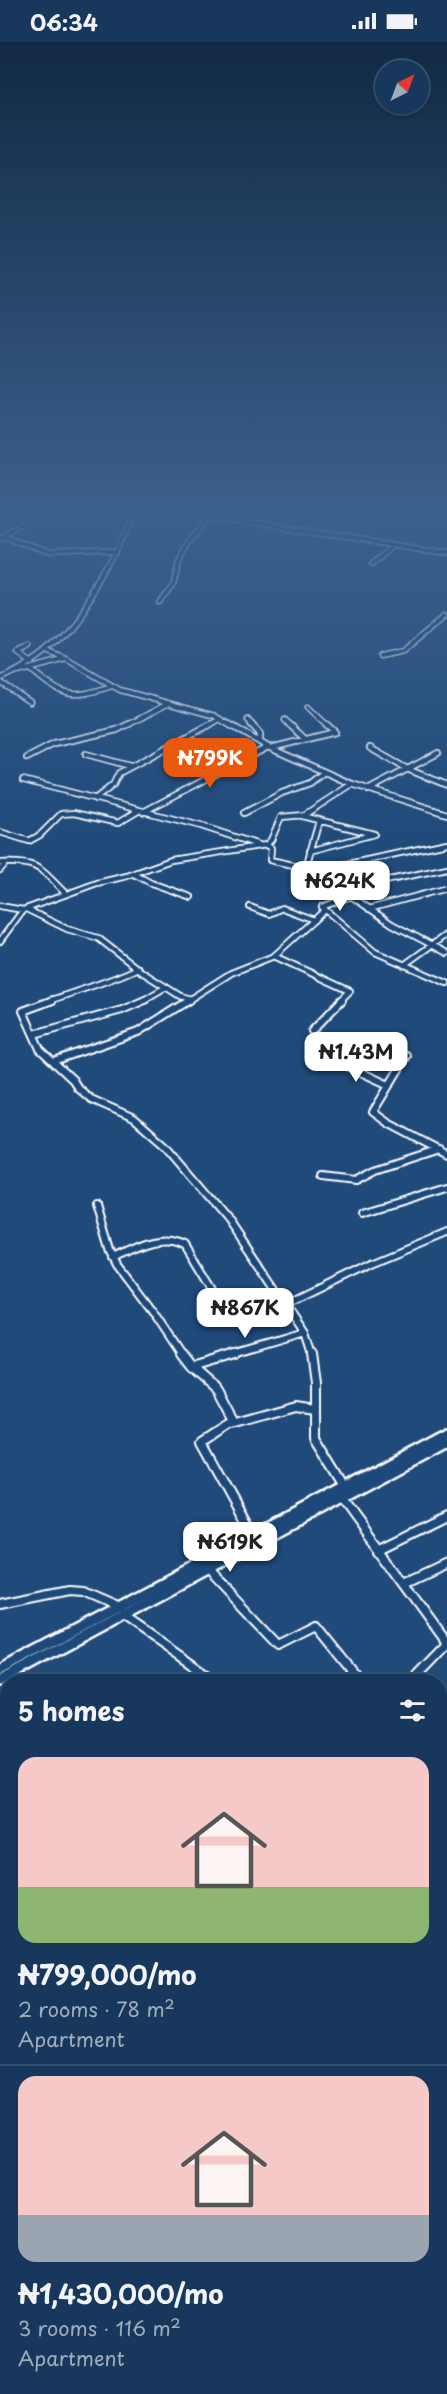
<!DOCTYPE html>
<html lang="en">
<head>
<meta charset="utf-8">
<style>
	body { margin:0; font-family:"Playpen Sans",sans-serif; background:#244365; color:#f1f3f6; height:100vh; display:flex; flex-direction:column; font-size:22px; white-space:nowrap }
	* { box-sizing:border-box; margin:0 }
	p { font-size:20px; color:#9eacbb }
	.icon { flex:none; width:33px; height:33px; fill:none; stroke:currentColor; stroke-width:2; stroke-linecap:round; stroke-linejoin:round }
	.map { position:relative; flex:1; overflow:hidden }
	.sheet { position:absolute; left:0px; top:1632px; width:447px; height:720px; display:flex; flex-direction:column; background:#17385c; border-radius:24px 24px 0 0; box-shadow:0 2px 4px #0004,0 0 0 2px #365272 }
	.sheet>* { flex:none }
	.needle { width:39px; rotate:42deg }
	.controls { position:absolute; left:375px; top:18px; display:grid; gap:12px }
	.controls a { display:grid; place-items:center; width:54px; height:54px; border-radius:50%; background:#17385c; box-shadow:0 2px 4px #0004,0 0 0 2px #365272; font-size:30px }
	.price { position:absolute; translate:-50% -51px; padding:0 14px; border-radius:12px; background:#fff; color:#222; font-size:20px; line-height:39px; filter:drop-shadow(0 2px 3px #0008) }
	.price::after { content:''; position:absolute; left:50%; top:36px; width:18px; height:14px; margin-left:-9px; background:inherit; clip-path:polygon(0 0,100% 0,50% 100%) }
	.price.selected { background:#ea580c; color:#fff }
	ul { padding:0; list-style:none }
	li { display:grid; align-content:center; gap:12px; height:318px; padding:0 18px }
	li+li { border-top:2px solid #365272 }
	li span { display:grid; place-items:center; height:186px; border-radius:18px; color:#555 }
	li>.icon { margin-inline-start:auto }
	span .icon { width:108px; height:108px; fill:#fffc; stroke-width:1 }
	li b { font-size:26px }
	h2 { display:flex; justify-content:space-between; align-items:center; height:72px; padding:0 18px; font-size:26px }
	.status { display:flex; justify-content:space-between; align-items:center; height:42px; padding:0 30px; background:#17385c; direction:ltr }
	.status svg { height:16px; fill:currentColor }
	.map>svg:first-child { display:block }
</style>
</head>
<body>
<div class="status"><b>06:34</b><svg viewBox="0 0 49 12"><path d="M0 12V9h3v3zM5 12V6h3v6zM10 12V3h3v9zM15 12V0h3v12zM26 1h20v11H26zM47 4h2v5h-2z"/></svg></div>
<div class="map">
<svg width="447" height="2352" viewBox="0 0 447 2352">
	<rect width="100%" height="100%" fill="#1f4a7a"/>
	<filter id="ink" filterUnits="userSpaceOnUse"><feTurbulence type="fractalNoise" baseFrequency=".0167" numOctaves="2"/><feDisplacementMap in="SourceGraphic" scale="12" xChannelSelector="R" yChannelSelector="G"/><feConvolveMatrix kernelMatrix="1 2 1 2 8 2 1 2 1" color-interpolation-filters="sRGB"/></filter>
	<g filter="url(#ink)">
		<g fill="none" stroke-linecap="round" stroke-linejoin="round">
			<path stroke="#427a9c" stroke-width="14" d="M0 1992 8 2002
				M278 2344 285 2352"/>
			<defs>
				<path id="minor-far4" d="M212 474 447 511
					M4 495 48 513 118 510
					M0 497 56 468
					M371 522 391 505V502
					M160 560 173 542 179 517 188 501 205 479 219 468
					M30 605 18 611 32 621
					M47 609 66 617
					M380 614 403 609 447 572
					M30 627C64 655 69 658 112 644
					M18 630 66 617 120 648 215 674 231 684
					M0 637C16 630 30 622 44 611 80 581 120 513 134 468
					M0 640 30 660
					M308 665 328 684
					M248 678 253 684
					M285 678 291 684
					M126 684 167 662
					M208 684 220 677"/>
				<path id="minor-far3" d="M229 682 268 705 352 742 447 772
					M251 682 260 692V700
					M289 682 305 697
					M271 706 335 690 326 682
					M370 706 407 727 447 743
					M86 712 130 724
					M27 716 54 702 117 688 129 682
					M23 738 201 784 259 803
					M368 748 438 711
					M95 757 113 743 119 731 211 682
					M143 770 268 705
					M244 771 282 751 310 741 324 730
					M302 774 374 792 310 809
					M0 790 29 799 40 793 61 772 74 771 118 781 138 769
					M266 803 271 806 270 818C298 825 335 826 351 854L392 882 447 911
					M0 821C40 819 39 826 66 852
					M306 825 319 779
					M0 828 6 821
					M320 828 447 801
					M134 832 151 841 191 855
					M347 847 447 826
					M0 864 23 868 97 841 127 834 171 818 266 803 271 798 281 775 304 773 352 742
					M250 865 269 872 282 866 314 878
					M322 865 375 910 447 941
					M322 865 351 854
					M26 867 67 887 98 896 142 930 180 954 190 957 231 931 274 914
					M369 867 447 846
					M325 868 274 914 350 949 340 959
					M0 899 23 868
					M404 923 447 892
					M49 959C79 948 109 940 138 926
					M142 959 166 945
					M186 959 190 957"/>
				<path id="minor-far2" d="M53 958 23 969 40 1007 73 1038 78 1046 91 1057 134 1076 165 1103 229 1178 305 1291 312 1313
					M312 989 342 958
					M34 992 122 968 145 958
					M407 1014 373 1070 388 1081 447 1112
					M332 1017 389 1043
					M54 1019 138 990 189 958
					M323 1134 356 1138 375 1128 439 1107
					M97 1164 110 1208 117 1222 154 1271 182 1313
					M362 1171 447 1145
					M113 1215C136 1204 160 1190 185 1202L220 1260 227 1267 232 1268 280 1255
					M285 1263 372 1221 447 1190
					M230 1313 305 1291"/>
				<path id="minor-far1" d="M181 1312 191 1325 216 1347 233 1379 202 1399 254 1493
					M312 1312 316 1341V1396L346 1445
					M191 1325 235 1312
					M232 1382 296 1364 315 1367
					M342 1457 445 1598 446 1603 410 1640
					M378 1508 447 1474
					M207 1528 278 1603 316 1584 361 1640
					M404 1541 447 1521
					M0 1562 70 1548 83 1549 120 1565
					M122 1574 217 1640
					M440 1746 447 1743"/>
				<path id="minor" d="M440 1791 447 1794
					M440 1856 447 1845
					M440 1939 447 1929
					M440 1948 447 1958
					M0 2185 8 2196
					M100 2344 103 2352
					M25 2352 33 2344"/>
				<path id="tertiary" d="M0 1628 447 1391
					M0 1639 447 1400"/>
			</defs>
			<use href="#minor-far4" stroke="#fff" stroke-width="7"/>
			<use href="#minor-far3" stroke="#fff" stroke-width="8"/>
			<use href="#minor-far2" stroke="#fff" stroke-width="10"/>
			<use href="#minor-far1" stroke="#fff" stroke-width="12"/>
			<use href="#minor" stroke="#fff" stroke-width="14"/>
			<use href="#tertiary" stroke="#fff" stroke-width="14"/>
			<use href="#minor-far4" stroke="#1f4a7a" stroke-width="4"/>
			<use href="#minor-far3" stroke="#1f4a7a" stroke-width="4.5"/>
			<use href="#minor-far2" stroke="#1f4a7a" stroke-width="6"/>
			<use href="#minor-far1" stroke="#1f4a7a" stroke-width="8"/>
			<use href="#minor" stroke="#1f4a7a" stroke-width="10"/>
			<use href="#tertiary" stroke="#1f4a7a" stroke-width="9"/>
		</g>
	</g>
	<linearGradient id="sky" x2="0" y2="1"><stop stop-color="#112943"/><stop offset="0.59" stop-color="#3c608d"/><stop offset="1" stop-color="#3c608d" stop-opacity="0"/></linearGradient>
	<rect width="447" height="797" fill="url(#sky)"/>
</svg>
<div class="controls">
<a><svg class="needle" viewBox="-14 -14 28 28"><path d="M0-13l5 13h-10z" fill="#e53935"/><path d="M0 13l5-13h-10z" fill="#9eacbb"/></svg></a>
</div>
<b class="price selected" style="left:210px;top:747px">₦799K</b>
<b class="price" style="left:340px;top:870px">₦624K</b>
<b class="price" style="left:356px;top:1041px">₦1.43M</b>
<b class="price" style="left:245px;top:1297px">₦867K</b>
<b class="price" style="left:230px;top:1531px">₦619K</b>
<section class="sheet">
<h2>5 homes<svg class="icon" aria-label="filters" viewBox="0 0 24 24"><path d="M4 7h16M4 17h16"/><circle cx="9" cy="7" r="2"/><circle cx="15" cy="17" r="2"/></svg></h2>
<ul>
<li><span style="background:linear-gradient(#f6c9c9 70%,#8fb573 0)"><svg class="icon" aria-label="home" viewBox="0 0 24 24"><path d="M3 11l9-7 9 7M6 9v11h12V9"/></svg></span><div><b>₦799,000/mo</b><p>2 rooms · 78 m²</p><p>Apartment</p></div></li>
<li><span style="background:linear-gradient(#f6c9c9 75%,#9aa5b1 0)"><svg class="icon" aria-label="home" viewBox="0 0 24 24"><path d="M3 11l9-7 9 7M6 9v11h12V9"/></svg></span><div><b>₦1,430,000/mo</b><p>3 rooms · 116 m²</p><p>Apartment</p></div></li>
</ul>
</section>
</div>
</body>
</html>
